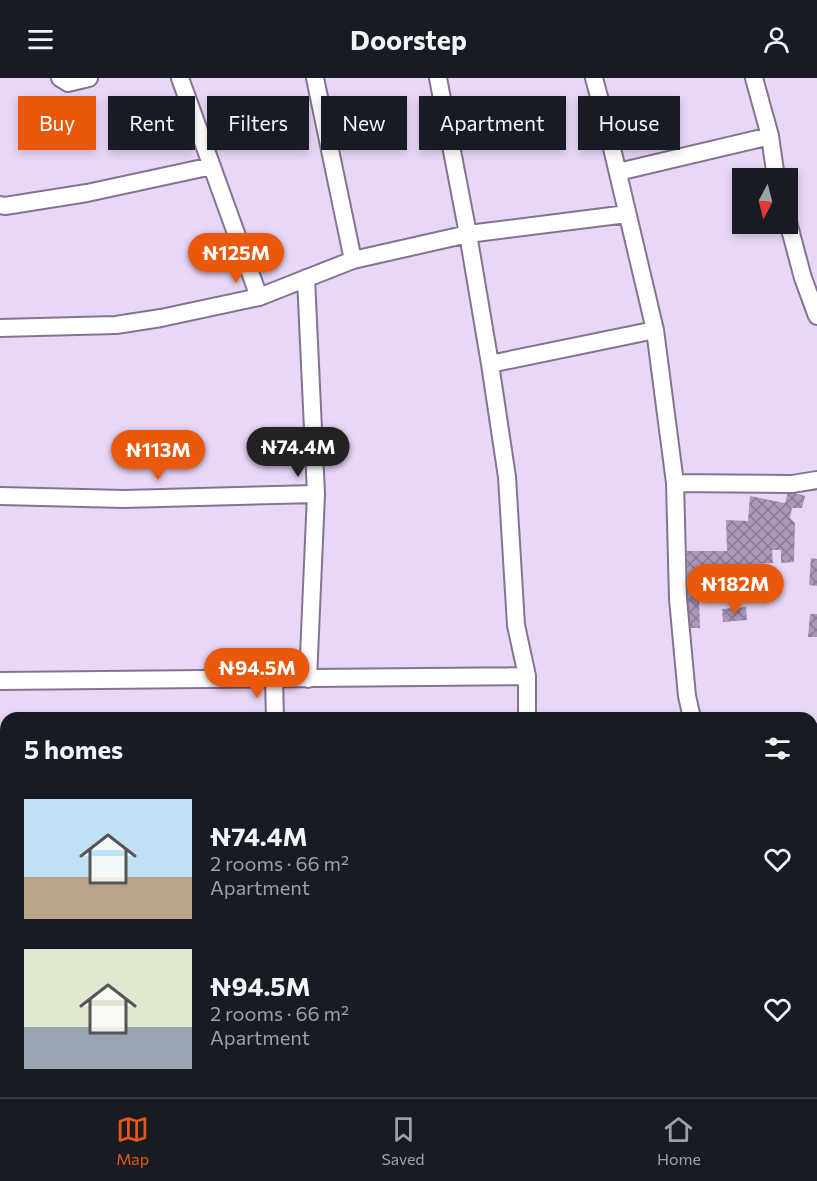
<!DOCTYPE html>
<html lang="en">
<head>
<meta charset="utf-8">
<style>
	body { margin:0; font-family:Commissioner,sans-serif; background:#20242c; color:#f1f3f6; height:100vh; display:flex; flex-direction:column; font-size:22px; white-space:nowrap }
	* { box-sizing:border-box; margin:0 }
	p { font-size:20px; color:#9ea1a6 }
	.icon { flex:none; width:33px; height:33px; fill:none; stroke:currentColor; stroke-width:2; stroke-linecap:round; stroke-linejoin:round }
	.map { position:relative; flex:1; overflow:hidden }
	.panel { position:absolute; left:0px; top:634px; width:818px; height:386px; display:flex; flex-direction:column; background:#171b24; border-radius:18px 18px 0 0; box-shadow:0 3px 9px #0003 }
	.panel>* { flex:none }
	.banner { position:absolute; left:18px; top:18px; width:782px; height:54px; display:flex; gap:12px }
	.needle { width:39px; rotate:187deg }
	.controls { position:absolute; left:732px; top:90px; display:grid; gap:12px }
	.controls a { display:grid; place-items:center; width:66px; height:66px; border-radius:0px; background:#171b24; box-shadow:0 3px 9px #0003; font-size:30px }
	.price { position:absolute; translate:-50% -51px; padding:0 14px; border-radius:21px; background:#ea580c; color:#fff; font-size:20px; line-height:39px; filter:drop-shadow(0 2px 3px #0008) }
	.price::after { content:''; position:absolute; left:50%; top:36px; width:18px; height:14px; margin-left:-9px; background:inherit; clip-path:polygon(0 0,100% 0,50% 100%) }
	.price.current { background:#222; color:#fff }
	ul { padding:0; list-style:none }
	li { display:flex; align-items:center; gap:18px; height:150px; padding:0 24px }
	li span { display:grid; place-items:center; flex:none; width:168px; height:120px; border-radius:0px; color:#555 }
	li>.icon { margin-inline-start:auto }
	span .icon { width:72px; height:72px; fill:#fffc; stroke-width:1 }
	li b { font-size:26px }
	h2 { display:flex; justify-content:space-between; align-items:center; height:72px; padding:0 24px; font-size:26px }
	.chip { padding:0 21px; border-radius:0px; background:#171b24; box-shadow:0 3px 9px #0003; font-size:21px; line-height:54px }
	.chip.current { background:#ea580c; color:#fff }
	header { display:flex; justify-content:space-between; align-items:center; height:78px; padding:0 24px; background:#171b24; font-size:27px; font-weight:700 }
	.dock { display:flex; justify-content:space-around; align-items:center; height:84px; border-top:2px solid #363941; background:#171b24; font-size:16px; color:#9ea1a6 }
	.dock a { display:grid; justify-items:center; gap:3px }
	.dock .current { color:#ea580c }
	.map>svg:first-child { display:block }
</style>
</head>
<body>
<header><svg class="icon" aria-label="menu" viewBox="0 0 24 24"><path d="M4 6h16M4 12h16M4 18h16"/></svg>Doorstep<svg class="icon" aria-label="person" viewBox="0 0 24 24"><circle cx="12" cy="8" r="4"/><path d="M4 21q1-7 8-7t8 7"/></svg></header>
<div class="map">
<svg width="817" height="1019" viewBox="0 0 817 1019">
	<defs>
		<pattern id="building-cross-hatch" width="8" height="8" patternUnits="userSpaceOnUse" patternTransform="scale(1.5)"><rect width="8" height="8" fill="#ab98b8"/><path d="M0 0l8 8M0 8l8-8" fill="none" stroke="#8a7a94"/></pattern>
	</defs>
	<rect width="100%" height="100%" fill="#ead7f8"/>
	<path fill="url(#building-cross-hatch)" d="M788 413 805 418 802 430H792L790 440 795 445 794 484 781 485V472H772L773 485 740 487 741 493 772 495 771 506 741 505 739 519H711L709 504 702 503 703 491 727 493V486L698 487 700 550H688L687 473H727L726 442 748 443 750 418 785 425Z
		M811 480 817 481V508L809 507Z
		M746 529 747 542 723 544 722 531Z
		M810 536H817V559H808Z
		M175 1014H219V1019H175Z"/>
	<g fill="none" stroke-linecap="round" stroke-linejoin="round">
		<defs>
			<path id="street" d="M60 0 68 5 89 0
				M180 0 259 219
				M315 0 353 182
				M438 0 468 156 490 286 507 399 516 547 527 598V640
				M594 0 607 49 655 252 675 405 678 521 687 618 692 640
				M754 0 770 58 776 100
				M618 94 770 58
				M0 127 5 128 87 115 212 88
				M788 144 803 200 817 238
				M306 200 316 416 308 601
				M0 250 116 247 161 240 259 219 353 182 468 156 627 136
				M490 286 655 252
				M675 405 792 406 817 402
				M0 418 124 421 316 416
				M274 601 275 640
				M0 603 527 598
				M812 692 817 691
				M812 793H817
				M0 807H6
				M0 991H6
				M323 1014V1019
				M740 1014 817 1018"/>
		</defs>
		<use href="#street" stroke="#847391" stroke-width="20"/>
		<use href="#street" stroke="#fff" stroke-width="16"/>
	</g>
</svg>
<div class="controls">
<a><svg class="needle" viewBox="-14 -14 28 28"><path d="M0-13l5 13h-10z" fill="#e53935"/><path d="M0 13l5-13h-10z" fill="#9ea1a6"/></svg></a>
</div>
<b class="price" style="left:236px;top:206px">₦125M</b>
<b class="price current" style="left:298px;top:400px">₦74.4M</b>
<b class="price" style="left:158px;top:403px">₦113M</b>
<b class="price" style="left:735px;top:537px">₦182M</b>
<b class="price" style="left:257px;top:621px">₦94.5M</b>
<div class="banner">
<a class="chip current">Buy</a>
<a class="chip">Rent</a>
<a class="chip">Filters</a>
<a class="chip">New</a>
<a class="chip">Apartment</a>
<a class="chip">House</a>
</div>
<section class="panel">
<h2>5 homes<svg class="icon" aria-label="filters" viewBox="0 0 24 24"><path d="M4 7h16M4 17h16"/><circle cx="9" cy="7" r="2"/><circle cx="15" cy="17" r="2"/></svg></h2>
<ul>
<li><span style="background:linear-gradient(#bfe0f5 65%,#b9a48a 0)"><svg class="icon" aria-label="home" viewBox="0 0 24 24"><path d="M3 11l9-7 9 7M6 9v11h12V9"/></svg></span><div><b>₦74.4M</b><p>2 rooms · 66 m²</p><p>Apartment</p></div><svg class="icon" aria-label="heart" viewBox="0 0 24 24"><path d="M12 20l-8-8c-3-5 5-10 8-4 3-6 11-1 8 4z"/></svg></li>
<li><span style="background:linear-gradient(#dfe7d0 65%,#9aa5b1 0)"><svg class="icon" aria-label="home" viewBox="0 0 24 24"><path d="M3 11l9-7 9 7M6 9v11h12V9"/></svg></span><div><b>₦94.5M</b><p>2 rooms · 66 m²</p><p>Apartment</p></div><svg class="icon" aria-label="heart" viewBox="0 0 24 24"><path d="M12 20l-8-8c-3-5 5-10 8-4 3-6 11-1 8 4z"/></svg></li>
</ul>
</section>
</div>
<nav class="dock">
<a class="current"><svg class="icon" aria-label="map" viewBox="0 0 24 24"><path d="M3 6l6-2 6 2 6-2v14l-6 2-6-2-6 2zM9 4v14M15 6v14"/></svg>Map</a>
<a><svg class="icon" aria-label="saved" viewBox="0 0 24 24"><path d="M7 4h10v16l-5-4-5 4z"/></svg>Saved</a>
<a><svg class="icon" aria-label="home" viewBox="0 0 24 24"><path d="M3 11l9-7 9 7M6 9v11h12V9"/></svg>Home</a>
</nav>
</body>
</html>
